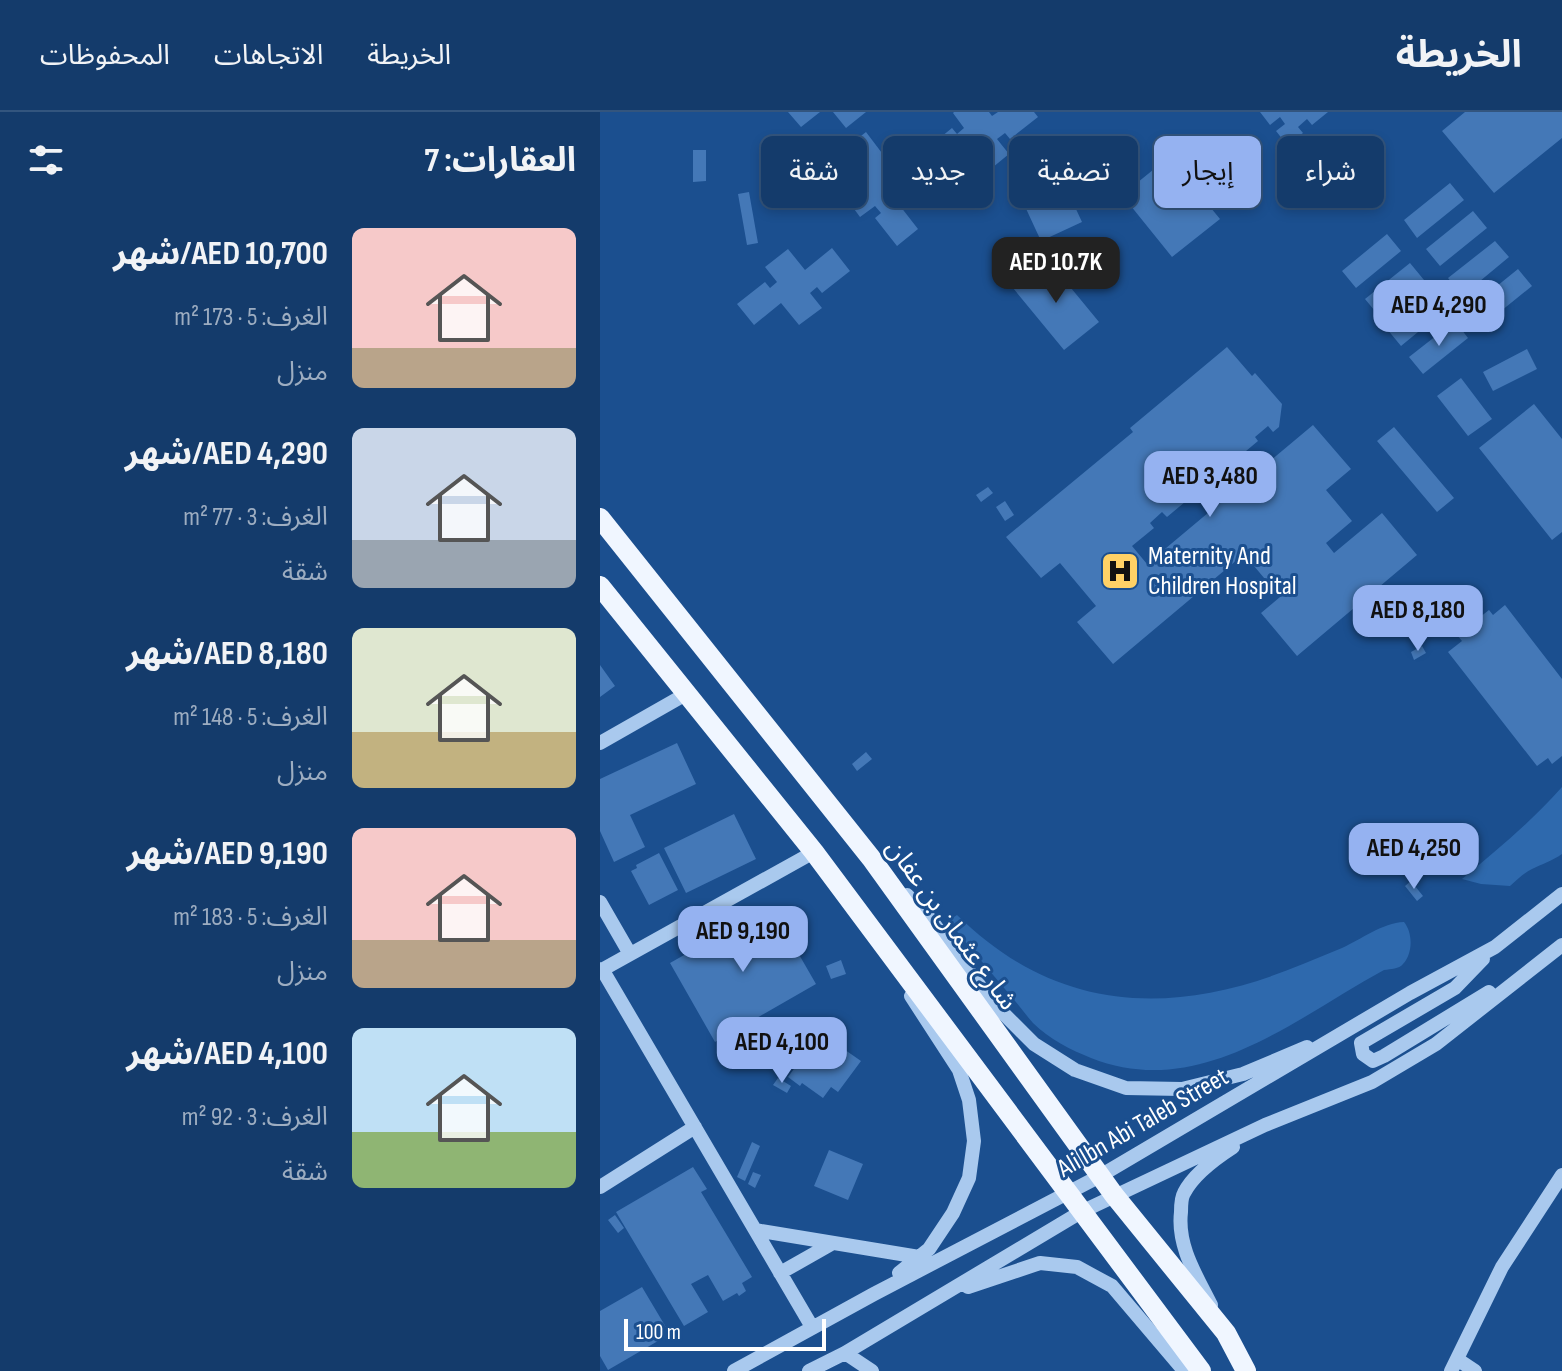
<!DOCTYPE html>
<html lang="ar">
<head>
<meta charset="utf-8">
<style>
	body { margin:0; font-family:"Sofia Sans Condensed","Noto Sans Arabic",sans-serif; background:#214673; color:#f1f3f6; direction:rtl; height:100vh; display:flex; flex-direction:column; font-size:30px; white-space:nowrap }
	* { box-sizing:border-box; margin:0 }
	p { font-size:26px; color:#9dadc1 }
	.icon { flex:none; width:44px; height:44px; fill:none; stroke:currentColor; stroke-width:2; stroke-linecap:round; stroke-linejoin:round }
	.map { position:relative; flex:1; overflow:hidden; direction:ltr }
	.drawer { display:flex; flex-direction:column; background:#143b6b; width:600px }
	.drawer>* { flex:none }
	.banner { position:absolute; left:24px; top:24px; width:760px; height:72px; direction:rtl; display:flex; gap:16px }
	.scale { position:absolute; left:24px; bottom:20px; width:202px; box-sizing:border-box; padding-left:8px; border:4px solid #fff; border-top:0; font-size:22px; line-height:28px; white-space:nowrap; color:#fff; -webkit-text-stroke:6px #1b4f8f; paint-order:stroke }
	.price { position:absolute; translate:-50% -68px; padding:0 18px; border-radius:16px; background:#95b2f1; color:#111; font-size:26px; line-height:52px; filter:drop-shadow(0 2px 4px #0008) }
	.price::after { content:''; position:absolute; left:50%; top:48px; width:24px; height:18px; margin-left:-12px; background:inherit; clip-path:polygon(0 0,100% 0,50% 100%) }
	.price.active { background:#222; color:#fff }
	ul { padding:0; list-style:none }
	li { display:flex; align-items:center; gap:24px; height:200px; padding:0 24px }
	li span { display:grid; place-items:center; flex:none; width:224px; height:160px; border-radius:12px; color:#555 }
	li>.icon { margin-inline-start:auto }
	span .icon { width:96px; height:96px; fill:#fffc; stroke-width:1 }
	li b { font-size:34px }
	h2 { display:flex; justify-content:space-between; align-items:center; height:96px; padding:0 24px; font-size:34px }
	.tag { padding:0 28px; border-radius:12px; background:#143b6b; box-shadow:0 4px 12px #0003,0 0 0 2px #33557e; font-size:28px; line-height:72px }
	.tag.active { background:#95b2f1; color:#111 }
	header { display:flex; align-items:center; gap:48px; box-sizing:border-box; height:112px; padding:0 40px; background:#143b6b; border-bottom:2px solid #33557e }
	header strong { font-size:38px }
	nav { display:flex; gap:44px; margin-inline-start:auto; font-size:28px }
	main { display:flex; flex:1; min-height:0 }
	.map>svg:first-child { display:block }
</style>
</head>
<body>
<header>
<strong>الخريطة</strong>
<nav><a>الخريطة</a><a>الاتجاهات</a><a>المحفوظات</a></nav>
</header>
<main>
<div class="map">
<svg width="962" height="1259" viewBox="0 0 962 1259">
	<rect width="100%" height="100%" fill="#1b4f8f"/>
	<path fill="#2e69ad" d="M962 675V742C952 749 942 752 932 757 924 761 917 768 910 774L881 772 862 767C897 738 932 709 962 675Z
		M357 803C459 903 576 905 703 852 716 847 729 841 742 836 762 827 782 811 804 810 813 821 813 841 803 852 799 857 791 857 784 858 694 907 600 989 491 946 471 938 449 927 433 911 425 902 418 892 410 883 390 859 370 836 351 812V807Z"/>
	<path fill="#4478b7" d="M188 0H220L201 15Z
		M233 0H266L246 16Z
		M354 0H389L392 4 398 0H434L438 5 410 27 405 21 397 27 409 42 387 60 369 37 341 59 325 38 352 16 357 22 364 16 353 1Z
		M660 0H728L712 13 707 7 698 15 703 21 687 33 676 19 685 12 680 5 670 13Z
		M865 0H962V26L894 81 842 19Z
		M266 20 288 49 282 54 288 61 303 50 320 72 297 90 318 117 297 134 275 106 281 101 275 94 260 105 243 82 264 65 243 38Z
		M93 38H106V69L93 70Z
		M569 45 620 107 572 145 522 83Z
		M463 69 482 110 441 129 422 88Z
		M850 71 864 88 817 126 804 108Z
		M149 80 158 131 147 133 138 82Z
		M873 99 887 116 840 154 826 137Z
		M787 122 801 139 756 176 742 159Z
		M895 129 909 145 862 184 848 166Z
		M232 136 250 159 222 181 217 175 210 181 222 196 199 213 181 191 154 213 137 192 165 170 170 176 177 170 165 155 188 137 205 158Z
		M448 148 499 210 464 238 413 176Z
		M810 151 824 168 779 204 765 187Z
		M918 157 932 174 885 212 871 195Z
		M832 180 846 197 801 234 787 217Z
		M855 209 868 226 823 262 809 245Z
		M627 235 652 264 655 261 682 292 679 315 673 320 668 314 655 325 658 329 567 405 562 400 550 411 554 416 532 434 547 452 713 313 751 357 726 378 752 409 726 431 734 441 782 401 817 443 697 544 661 501 680 485 644 442 513 552 477 510 496 494 460 451 441 466 406 425 533 320 530 316Z
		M927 237 937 257 893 279 883 260Z
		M861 266 892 307 868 324 837 284Z
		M934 292 962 327V420L952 428 879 336Z
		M794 315 854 386 837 400 777 329Z
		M388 375 393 381 381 390 376 383Z
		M405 389 414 403 405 409 396 395Z
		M905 493 962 567V644L952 652 948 646 937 654 848 540 862 529 857 523 889 498 893 503Z
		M822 534 826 541 814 548 811 540Z
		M0 553 15 574 0 585Z
		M77 631 96 672 30 703 45 735 14 750 0 719V667Z
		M266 640 272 647 257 659 252 652Z
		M134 702 156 747 86 781 64 736Z
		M59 741 78 778 49 793 31 759 37 756 36 753Z
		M849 742 860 758 853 763 841 747Z
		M811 769 823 784 817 789 805 774Z
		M171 794 216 872 115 930 70 851Z
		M241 848 246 862 231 867 226 854Z
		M226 913 233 918 228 926 261 949 238 980 231 975 223 986 202 971 200 974 188 965Z
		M178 966 191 974 187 981 173 973Z
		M152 1030 160 1034 145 1069 137 1065Z
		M229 1038 263 1052 248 1088 214 1074Z
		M93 1055 107 1077 101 1080 152 1165 142 1171 146 1179 139 1184 137 1181 123 1189 108 1163 91 1172 108 1200 84 1214 16 1100Z
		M153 1060 161 1063 155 1076 148 1072Z
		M15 1103 24 1116 18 1121 8 1108Z
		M42 1175 70 1222 8 1258 0 1244V1199Z"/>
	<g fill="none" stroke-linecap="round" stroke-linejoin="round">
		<path stroke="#a9c9ee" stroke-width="14" d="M0 631 86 582
			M307 783 331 808 390 888 434 932 475 958 526 976 582 977 643 962 707 935
			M0 790 30 842
			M883 847 855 876 761 931 763 942 773 949 784 944 889 880
			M2 857 212 1215
			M0 859 214 740 219 747
			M0 1075 95 1015
			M155 1118 319 1145
			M180 1161 233 1131
			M299 1161 329 1137 353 1101 369 1066 374 1029 369 988 359 958 311 884
			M368 1175 440 1151 477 1155 512 1174 580 1254 590 1259
			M611 1193C596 1163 577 1134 581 1100 581 1094 581 1086 584 1081 593 1063 616 1046 633 1035
			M245 1241 272 1259
			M857 1247 875 1259
			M134 1259 274 1182 500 1064 810 881 895 835 962 782
			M209 1259 245 1241 481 1100 665 1013 772 970 836 932 962 833
			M851 1259 902 1155 962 1063"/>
		<path stroke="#f0f6ff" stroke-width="20" d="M0 406 271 746 514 1083 626 1221 646 1259
			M0 474 214 740 601 1259"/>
	</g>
	<defs>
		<symbol id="hospital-square" viewBox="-11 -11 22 22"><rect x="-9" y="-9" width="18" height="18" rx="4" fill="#ffd166" stroke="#1b4f8f"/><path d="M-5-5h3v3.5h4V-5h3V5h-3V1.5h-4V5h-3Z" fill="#111"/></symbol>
	</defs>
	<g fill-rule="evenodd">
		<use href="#hospital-square" x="498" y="437" width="44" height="44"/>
	</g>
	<g text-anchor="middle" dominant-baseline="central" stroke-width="6" stroke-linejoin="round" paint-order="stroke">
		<g font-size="26" fill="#fff" stroke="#1b4f8f" text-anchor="start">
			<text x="548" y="444">Maternity And<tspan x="548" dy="30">Children Hospital</tspan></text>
		</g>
		<g font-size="26" fill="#fff" stroke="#1b4f8f">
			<text transform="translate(351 813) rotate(54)">شارع عثمان بن عفان</text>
			<text transform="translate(543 1011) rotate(-30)">Ali Ibn Abi Taleb Street</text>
		</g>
	</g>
</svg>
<div class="scale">100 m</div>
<b class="price active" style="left:456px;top:193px">AED 10.7K</b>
<b class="price" style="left:839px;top:236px">AED 4,290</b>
<b class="price" style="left:610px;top:407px">AED 3,480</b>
<b class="price" style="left:818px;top:541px">AED 8,180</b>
<b class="price" style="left:814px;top:779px">AED 4,250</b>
<b class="price" style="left:143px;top:862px">AED 9,190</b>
<b class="price" style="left:182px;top:973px">AED 4,100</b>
<div class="banner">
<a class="tag">شراء</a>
<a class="tag active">إيجار</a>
<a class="tag">تصفية</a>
<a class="tag">جديد</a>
<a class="tag">شقة</a>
</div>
</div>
<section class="drawer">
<h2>العقارات: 7<svg class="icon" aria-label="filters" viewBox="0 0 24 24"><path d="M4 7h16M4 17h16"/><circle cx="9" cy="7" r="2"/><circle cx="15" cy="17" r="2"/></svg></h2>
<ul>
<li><span style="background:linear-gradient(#f6c9c9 75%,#b9a48a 0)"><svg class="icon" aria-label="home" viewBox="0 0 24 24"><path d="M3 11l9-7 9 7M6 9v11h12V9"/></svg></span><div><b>AED 10,700/شهر</b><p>الغرف: 5 · 173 m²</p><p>منزل</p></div></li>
<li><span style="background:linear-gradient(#c9d6e8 70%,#9aa5b1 0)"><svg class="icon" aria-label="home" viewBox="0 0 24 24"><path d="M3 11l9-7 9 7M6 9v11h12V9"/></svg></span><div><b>AED 4,290/شهر</b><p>الغرف: 3 · 77 m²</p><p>شقة</p></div></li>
<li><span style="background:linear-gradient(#dfe7d0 65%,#c2b280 0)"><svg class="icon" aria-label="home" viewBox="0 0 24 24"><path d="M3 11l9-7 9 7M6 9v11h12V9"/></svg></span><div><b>AED 8,180/شهر</b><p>الغرف: 5 · 148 m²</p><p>منزل</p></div></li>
<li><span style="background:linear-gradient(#f6c9c9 70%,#b9a48a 0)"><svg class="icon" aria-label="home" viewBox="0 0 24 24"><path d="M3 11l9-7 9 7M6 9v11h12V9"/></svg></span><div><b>AED 9,190/شهر</b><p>الغرف: 5 · 183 m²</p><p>منزل</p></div></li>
<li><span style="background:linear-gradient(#bfe0f5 65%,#8fb573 0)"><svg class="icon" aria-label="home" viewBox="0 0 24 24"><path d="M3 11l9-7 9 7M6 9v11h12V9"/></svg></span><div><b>AED 4,100/شهر</b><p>الغرف: 3 · 92 m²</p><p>شقة</p></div></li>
</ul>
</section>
</main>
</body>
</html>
